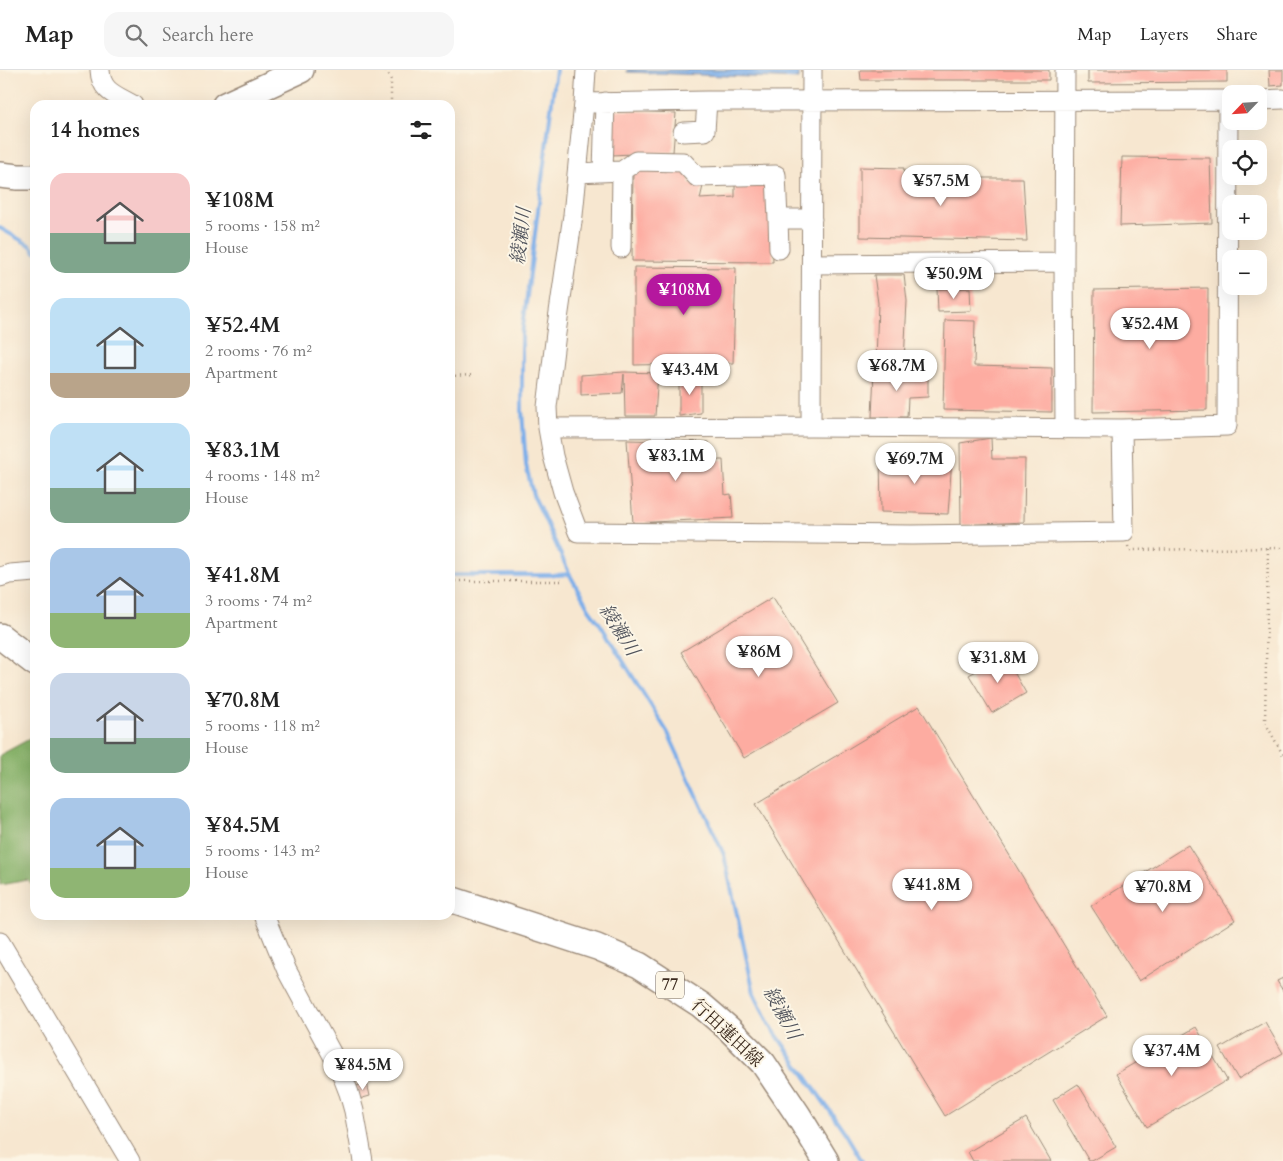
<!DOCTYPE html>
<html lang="en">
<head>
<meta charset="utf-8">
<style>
	body { margin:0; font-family:Cardo,"Noto Serif JP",serif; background:#f6f6f6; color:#222; height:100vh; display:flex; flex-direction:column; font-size:19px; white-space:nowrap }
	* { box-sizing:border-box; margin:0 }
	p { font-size:16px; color:#767676 }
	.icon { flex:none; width:28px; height:28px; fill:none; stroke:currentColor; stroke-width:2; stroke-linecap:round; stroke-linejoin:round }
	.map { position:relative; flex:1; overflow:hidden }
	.panel { position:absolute; left:30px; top:30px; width:425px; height:820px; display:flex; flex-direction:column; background:#fff; border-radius:15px; box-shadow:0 5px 20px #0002 }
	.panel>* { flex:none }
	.needle { width:32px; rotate:245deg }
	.buttons { position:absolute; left:1222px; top:15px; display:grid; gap:10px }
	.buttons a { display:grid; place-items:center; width:45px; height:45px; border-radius:10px; background:#fff; box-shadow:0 5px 20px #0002; font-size:25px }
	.price { position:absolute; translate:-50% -42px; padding:0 11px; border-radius:18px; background:#fff; color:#222; font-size:16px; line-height:32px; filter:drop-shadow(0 1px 2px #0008) }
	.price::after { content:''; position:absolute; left:50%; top:30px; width:15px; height:11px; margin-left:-8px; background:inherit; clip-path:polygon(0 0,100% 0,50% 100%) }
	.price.on { background:#b5179e; color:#fff }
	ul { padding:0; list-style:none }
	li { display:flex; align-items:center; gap:15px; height:125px; padding:0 20px }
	li span { display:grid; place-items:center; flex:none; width:140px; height:100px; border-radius:15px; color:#555 }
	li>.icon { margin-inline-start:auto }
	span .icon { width:60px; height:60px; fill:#fffc; stroke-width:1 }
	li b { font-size:21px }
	h2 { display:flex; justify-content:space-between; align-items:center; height:60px; padding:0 20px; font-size:21px }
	header { display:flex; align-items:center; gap:30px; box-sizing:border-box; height:70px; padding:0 25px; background:#fff; border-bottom:1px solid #e0e0e0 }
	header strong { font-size:24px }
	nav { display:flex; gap:28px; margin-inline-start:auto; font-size:18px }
	.search { width:350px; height:45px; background:#f6f6f6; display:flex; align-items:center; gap:12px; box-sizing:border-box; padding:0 18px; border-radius:15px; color:#767676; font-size:19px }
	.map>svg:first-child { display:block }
</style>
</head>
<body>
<header>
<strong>Map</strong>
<div class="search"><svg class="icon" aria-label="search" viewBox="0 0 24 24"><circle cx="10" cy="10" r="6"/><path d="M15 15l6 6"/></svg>Search here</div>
<nav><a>Map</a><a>Layers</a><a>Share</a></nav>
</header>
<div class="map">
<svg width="1283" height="1091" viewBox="0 0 1283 1091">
	<rect width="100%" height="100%" fill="#fcf5e5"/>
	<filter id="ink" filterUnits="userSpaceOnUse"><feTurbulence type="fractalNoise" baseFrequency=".02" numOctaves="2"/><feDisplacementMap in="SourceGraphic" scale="10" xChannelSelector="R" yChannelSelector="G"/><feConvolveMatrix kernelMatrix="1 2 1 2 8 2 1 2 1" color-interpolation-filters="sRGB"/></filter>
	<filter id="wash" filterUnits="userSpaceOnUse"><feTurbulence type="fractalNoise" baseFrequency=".0096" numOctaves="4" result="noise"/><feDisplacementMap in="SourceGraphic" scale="20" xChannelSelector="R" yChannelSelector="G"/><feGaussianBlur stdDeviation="1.12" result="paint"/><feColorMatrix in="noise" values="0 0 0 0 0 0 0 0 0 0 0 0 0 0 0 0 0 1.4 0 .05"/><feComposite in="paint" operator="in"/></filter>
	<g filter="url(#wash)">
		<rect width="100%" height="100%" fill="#f7e7d0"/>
		<path fill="#88b26a" stroke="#626e44" d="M35 666V818L28 810 0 815V685Z"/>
		<path fill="#7eafe9" stroke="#5c6c84" d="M627 0H799V9L627 2Z"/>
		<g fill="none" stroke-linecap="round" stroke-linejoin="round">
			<path stroke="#7eafe9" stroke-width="4" d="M556 0 522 265V341L526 395 533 425 540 439 571 507 589 539 600 554 668 663 724 785 754 923 769 954 846 1064 862 1091
				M0 158 31 176 35 182
				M450 505H557L570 504"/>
		</g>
		<g id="blocks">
			<path fill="#fdaca1" d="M860 0H1049V10H861Z
				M1088 0H1227V12L1088 13Z
				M1269 0H1283V15L1270 16Z
				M614 40 676 43 673 82 612 85Z
				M1122 87 1210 88 1212 153 1120 156Z
				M860 97 904 98 903 108H1023L1027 171 860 167Z
				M633 98 690 99 689 113 703 116 700 129 735 127V113L771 114 773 192 632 191Z
				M634 197 736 198 733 293 634 295Z
				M874 205H904L907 231 904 292H876L878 233Z
				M970 218 971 241 938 242 937 219Z
				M1208 218 1207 340 1093 342 1094 220Z
				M945 250 975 251 974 296 1052 298V342L943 340Z
				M874 301 928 302V327L908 328 907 347H872Z
				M624 302 658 303 655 346H625L624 304 622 323 581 325V305Z
				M679 307H701V343L679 346Z
				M991 368 992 389H1025L1024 452 961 455 960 373Z
				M627 370 709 372V390H723L725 425 731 424 733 448 633 453Z
				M880 387 952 388 948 444 881 442Z
				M773 527 838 633 744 688 681 582Z
				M1004 585 1026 623 992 643 969 605Z
				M919 636 1107 946 945 1046 756 734Z
				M1188 775 1235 850 1139 911 1091 836Z
				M1283 908V921L1277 911Z
				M1265 952 1283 983 1238 1009 1220 978Z
				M1196 957 1227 1010 1147 1057 1116 1004Z
				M367 1013 370 1026 359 1029 356 1016Z
				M1078 1014 1116 1077 1092 1091H1089L1053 1030Z
				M1026 1048 1051 1091H973L968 1082Z"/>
		</g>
	</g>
	<g filter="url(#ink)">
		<use href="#blocks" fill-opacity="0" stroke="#987" stroke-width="1"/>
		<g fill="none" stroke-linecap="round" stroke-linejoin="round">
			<defs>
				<path id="minor" d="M100 0C101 22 116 25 133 35
					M1259 30 1283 29
					M584 33 586 0
					M683 62 705 61 707 31
					M622 101 636 91 683 92 697 107 776 105 778 149H812
					M603 102 605 32
					M577 103 622 101 621 178
					M778 149 779 179
					M812 194 1064 192
					M811 357 812 0
					M548 358 811 357 1122 359 1227 356 1228 30
					M1065 359 1064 192 1065 0
					M1122 359 1124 462 912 465 578 462 563 422 553 386 548 358 547 337 556 263 573 145 584 33 707 31 1231 30
					M0 507 10 504 35 502
					M264 845 287 901 339 997 349 1023 354 1041 363 1091
					M0 872 130 1091"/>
				<path id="major" d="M225 35 301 0
					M0 105 18 107H35
					M0 566 35 593
					M450 829 597 877 639 895 701 935 729 959 763 993 798 1045 826 1091"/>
			</defs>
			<use href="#minor" stroke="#987" stroke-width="21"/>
			<use href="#major" stroke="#987" stroke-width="28"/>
			<path stroke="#987" stroke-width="2.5" stroke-dasharray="1 4" stroke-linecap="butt" d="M386 0 391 10V35
				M450 306 475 305
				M1128 476 1129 480 1283 478
				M1268 478 1265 652 1283 685
				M450 511H565"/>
			<use href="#minor" stroke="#fff" stroke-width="19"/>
			<use href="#major" stroke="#fff" stroke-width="25"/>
		</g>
	</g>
	<g text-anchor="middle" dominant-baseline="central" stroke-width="4" stroke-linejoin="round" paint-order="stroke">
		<rect fill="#fcf5e5" stroke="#75675a" stroke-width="1" x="656" y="901.5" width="28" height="27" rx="4"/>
		<g font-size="16" font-weight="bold" fill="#3b2a1e">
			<text x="670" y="915">77</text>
		</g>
		<g font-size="18" fill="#3b2a1e" stroke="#fcf5e5">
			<text transform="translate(727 963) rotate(43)">行田蓮田線</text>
		</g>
		<g font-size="19" font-style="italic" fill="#4f525b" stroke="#fcf5e5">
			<text transform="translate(521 166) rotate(-83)">綾瀬川</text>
			<text transform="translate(619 560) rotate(58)">綾瀬川</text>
			<text transform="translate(782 943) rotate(62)">綾瀬川</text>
		</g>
	</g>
</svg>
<div class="buttons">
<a><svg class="needle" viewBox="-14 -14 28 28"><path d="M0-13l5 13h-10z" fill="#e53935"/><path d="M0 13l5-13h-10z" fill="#767676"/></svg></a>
<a><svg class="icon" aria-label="locate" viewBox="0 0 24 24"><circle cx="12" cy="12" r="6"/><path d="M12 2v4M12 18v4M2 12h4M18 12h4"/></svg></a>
<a>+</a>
<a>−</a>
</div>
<b class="price" style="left:941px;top:137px">¥57.5M</b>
<b class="price" style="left:954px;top:230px">¥50.9M</b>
<b class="price on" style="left:684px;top:246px">¥108M</b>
<b class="price" style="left:1150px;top:280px">¥52.4M</b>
<b class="price" style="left:897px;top:322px">¥68.7M</b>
<b class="price" style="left:690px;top:326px">¥43.4M</b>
<b class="price" style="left:676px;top:412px">¥83.1M</b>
<b class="price" style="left:915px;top:415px">¥69.7M</b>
<b class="price" style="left:759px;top:608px">¥86M</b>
<b class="price" style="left:998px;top:614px">¥31.8M</b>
<b class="price" style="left:932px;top:841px">¥41.8M</b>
<b class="price" style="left:1163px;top:843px">¥70.8M</b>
<b class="price" style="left:1172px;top:1007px">¥37.4M</b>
<b class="price" style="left:363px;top:1021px">¥84.5M</b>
<section class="panel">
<h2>14 homes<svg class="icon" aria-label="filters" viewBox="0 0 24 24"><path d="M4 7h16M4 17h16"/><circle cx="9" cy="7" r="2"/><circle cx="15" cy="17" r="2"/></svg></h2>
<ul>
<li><span style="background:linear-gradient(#f6c9c9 60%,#7fa58c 0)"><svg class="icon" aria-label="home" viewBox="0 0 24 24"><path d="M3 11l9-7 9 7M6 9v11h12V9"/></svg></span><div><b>¥108M</b><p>5 rooms · 158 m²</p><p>House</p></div></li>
<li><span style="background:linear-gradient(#bfe0f5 75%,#b9a48a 0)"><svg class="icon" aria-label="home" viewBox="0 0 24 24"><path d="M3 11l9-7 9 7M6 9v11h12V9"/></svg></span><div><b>¥52.4M</b><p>2 rooms · 76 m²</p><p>Apartment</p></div></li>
<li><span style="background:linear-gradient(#bfe0f5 65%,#7fa58c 0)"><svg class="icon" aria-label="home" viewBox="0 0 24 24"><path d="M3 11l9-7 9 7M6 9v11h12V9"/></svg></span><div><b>¥83.1M</b><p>4 rooms · 148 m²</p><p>House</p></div></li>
<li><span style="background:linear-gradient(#a9c7e8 65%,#8fb573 0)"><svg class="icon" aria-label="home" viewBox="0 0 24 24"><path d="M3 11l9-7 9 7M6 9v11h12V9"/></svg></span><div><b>¥41.8M</b><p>3 rooms · 74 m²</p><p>Apartment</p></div></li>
<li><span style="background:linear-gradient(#c9d6e8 65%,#7fa58c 0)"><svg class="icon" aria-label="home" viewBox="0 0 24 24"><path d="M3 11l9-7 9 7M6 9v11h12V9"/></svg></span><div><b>¥70.8M</b><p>5 rooms · 118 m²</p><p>House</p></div></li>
<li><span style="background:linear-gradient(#a9c7e8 70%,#8fb573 0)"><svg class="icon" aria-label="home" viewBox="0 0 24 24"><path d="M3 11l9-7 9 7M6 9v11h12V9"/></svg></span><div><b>¥84.5M</b><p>5 rooms · 143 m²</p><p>House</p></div></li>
</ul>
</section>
</div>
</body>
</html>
